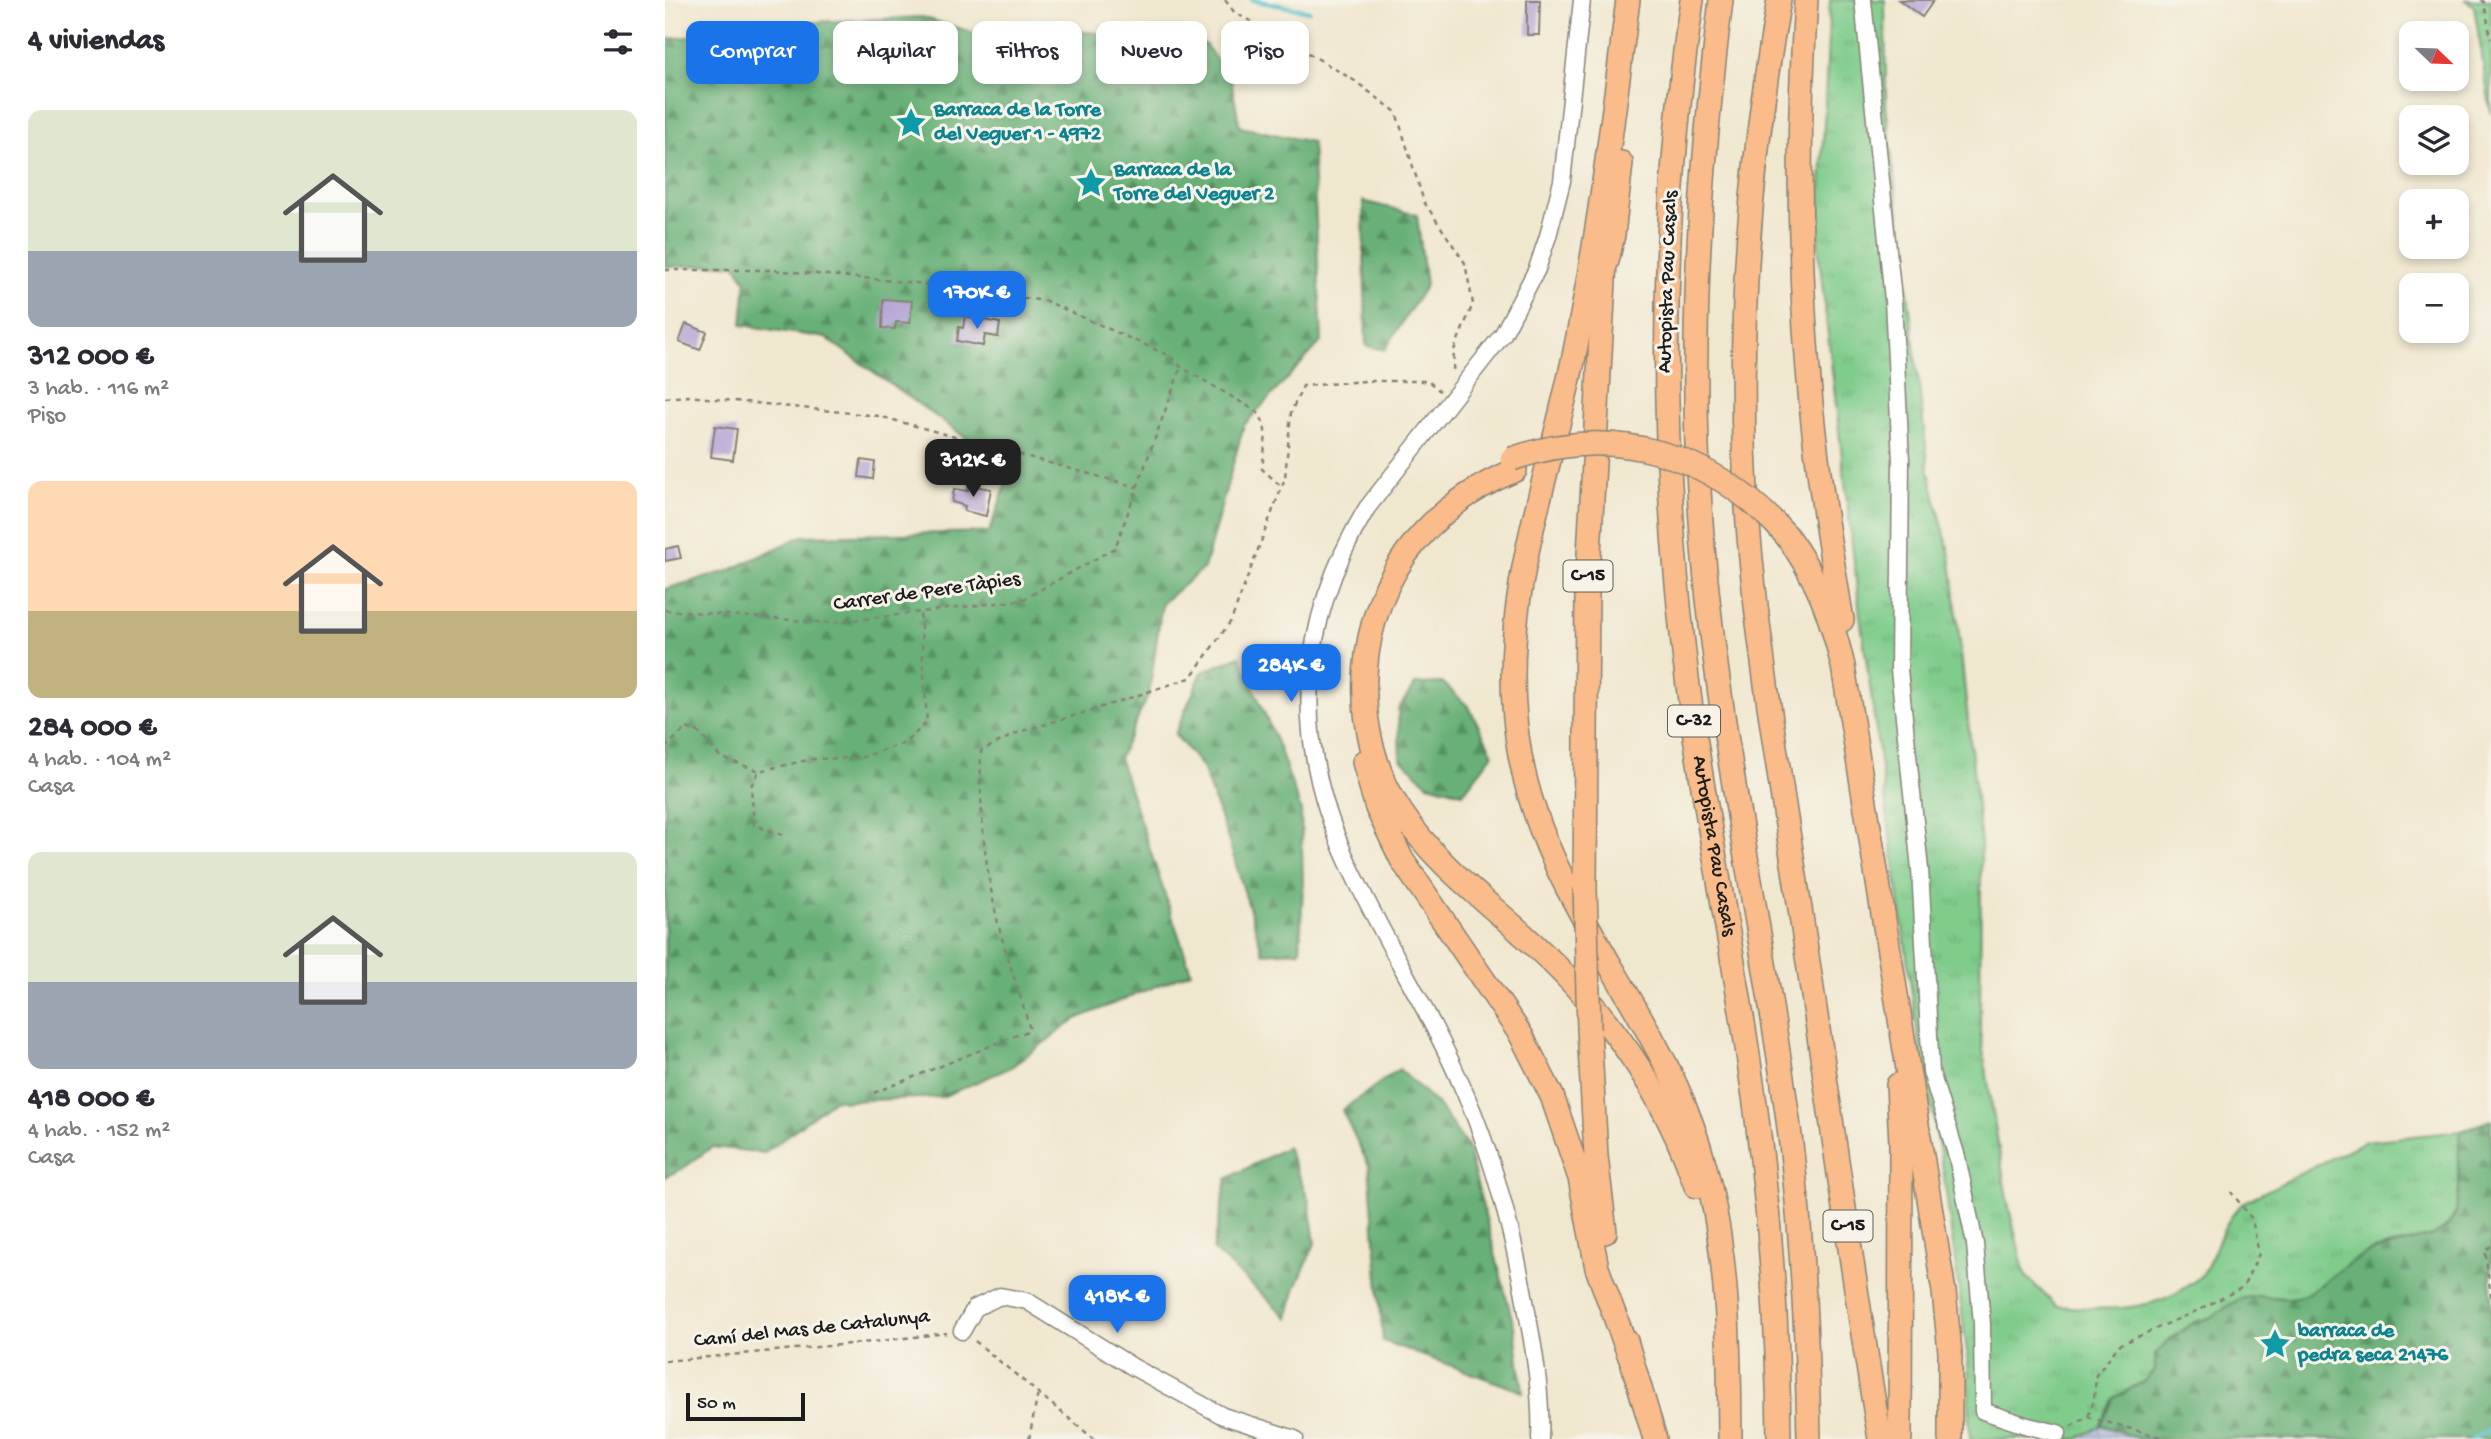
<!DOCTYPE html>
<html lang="es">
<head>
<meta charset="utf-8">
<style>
	body { margin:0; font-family:"Gochi Hand",sans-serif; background:#f2f2f3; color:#2b2b33; height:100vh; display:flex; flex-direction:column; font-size:26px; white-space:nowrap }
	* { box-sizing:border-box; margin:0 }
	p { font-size:23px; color:#7c7c81 }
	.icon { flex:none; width:38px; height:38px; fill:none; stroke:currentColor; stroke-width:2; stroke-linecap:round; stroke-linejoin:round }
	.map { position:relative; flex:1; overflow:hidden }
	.panel { display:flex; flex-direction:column; background:#fff; width:665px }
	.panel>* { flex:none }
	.guide { position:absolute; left:21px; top:21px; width:665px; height:63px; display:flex; gap:14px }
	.needle { width:46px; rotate:113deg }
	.controls { position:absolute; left:1734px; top:21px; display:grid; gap:14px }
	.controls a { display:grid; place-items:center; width:70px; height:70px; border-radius:14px; background:#fff; box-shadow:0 4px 10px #0003; font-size:35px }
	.scale { position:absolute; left:21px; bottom:18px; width:119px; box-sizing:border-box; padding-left:7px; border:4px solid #1c1c1c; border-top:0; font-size:19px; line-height:24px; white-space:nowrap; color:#1c1c1c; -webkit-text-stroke:5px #f7f3e8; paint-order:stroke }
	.price { position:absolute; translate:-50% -60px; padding:0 16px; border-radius:14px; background:#1a73e8; color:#fff; font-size:23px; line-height:46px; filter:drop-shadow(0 2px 4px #0008) }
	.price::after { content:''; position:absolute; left:50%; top:42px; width:21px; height:16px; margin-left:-10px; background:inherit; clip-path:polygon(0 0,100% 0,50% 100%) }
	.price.current { background:#222; color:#fff }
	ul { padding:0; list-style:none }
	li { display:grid; align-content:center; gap:14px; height:371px; padding:0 28px }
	li span { display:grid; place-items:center; height:217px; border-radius:14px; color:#555 }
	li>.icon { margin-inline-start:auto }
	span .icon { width:126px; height:126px; fill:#fffc; stroke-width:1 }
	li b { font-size:30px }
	h2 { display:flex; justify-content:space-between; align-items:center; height:84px; padding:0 28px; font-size:30px }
	.tag { padding:0 24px; border-radius:14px; background:#fff; box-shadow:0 4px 10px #0003; font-size:24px; line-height:63px }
	.tag.current { background:#1a73e8; color:#fff }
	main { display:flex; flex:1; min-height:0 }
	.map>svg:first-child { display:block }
</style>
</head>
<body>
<main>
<section class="panel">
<h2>4 viviendas<svg class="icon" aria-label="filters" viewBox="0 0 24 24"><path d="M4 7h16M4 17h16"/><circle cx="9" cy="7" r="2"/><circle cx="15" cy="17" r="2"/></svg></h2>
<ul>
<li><span style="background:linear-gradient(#dfe7d0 65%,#9aa5b1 0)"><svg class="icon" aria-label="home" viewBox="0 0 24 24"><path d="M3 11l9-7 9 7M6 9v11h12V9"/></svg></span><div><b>312 000 €</b><p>3 hab. · 116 m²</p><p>Piso</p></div></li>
<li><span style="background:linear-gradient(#ffd9b3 60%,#c2b280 0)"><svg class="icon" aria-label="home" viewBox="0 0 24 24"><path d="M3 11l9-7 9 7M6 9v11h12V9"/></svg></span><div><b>284 000 €</b><p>4 hab. · 104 m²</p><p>Casa</p></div></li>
<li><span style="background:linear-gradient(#dfe7d0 60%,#9aa5b1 0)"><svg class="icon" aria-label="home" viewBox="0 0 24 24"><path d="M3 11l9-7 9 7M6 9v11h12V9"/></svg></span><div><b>418 000 €</b><p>4 hab. · 152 m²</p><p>Casa</p></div></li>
</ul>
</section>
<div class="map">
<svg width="1826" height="1439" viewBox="0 0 1826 1439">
	<defs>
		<pattern id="industrial-grid" width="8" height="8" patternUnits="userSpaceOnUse" patternTransform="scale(1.75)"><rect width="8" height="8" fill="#bcc3de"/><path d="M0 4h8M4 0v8" fill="none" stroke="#a1a7be"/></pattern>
		<pattern id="grass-tufts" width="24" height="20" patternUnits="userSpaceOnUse" patternTransform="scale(1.75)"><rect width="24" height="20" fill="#7fcc8b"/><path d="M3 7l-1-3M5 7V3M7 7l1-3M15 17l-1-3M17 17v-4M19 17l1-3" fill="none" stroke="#6daf77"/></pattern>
		<pattern id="forest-firs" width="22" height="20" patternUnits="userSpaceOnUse" patternTransform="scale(1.75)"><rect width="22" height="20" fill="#67b077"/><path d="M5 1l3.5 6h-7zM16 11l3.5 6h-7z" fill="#548e61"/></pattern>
	</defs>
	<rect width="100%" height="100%" fill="#f7f3e8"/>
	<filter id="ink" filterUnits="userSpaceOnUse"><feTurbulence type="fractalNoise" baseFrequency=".0143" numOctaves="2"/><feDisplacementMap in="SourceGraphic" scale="14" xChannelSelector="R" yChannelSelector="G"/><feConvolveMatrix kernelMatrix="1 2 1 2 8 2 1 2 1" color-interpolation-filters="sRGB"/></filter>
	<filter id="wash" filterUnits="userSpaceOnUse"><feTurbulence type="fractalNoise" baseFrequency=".00686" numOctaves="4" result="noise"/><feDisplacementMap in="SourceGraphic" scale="28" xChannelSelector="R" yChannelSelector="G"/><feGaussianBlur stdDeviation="1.57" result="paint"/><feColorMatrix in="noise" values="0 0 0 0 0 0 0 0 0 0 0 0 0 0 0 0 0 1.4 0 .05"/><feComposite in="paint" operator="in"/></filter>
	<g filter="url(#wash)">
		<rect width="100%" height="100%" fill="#f0e7cf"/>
		<path fill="url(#industrial-grid)" d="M1436 1425 1474 1439H1413Z"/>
		<path fill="url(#grass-tufts)" stroke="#4e7454" stroke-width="2" d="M1165 0H1220L1221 106 1264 472 1285 556 1288 577 1316 845 1315 1032 1342 1200 1360 1275 1391 1306C1436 1310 1484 1313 1523 1286 1528 1282 1535 1278 1539 1272 1555 1245 1555 1225 1579 1202L1701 1141 1796 1131C1795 1142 1793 1153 1793 1163 1793 1180 1797 1200 1789 1216 1776 1242 1743 1240 1719 1247 1684 1256 1670 1281 1642 1294 1625 1302 1607 1295 1590 1297 1572 1298 1562 1309 1547 1317 1541 1320 1533 1320 1527 1324 1513 1332 1502 1344 1490 1355V1370L1478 1382 1449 1398 1436 1425 1413 1439H1305L1303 1359 1278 1169 1251 1024 1195 614 1153 247Z
			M1801 0H1826V114L1809 6Z"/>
		<path fill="url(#forest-firs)" stroke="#42664a" stroke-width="2" d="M257 17 310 33 411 31 540 44 566 81 575 127 647 142 657 341 579 425 539 568 497 603 484 694 454 758 526 972 411 1019 345 1068 277 1097 181 1101 170 1099 100 1153 47 1147 19 1168 0 1177V589L63 571 137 536 324 532 340 487 343 468 161 338 77 325 81 281 70 264 0 267V39L38 36 108 24Z
			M698 201 752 215 761 285 720 350 701 346Z
			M575 656 614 747 636 811 638 883 635 951 598 953 565 845 537 767 510 734 537 672Z
			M778 683 804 707 828 754 798 793 763 784 735 758 733 710 750 684Z
			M734 1069 771 1103 802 1146 850 1330 858 1392 718 1341 704 1166 677 1110Z
			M1826 1120V1439H1474L1436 1425 1449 1398 1478 1382 1490 1370V1355L1502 1341 1530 1322 1545 1318 1574 1299 1592 1296 1627 1299 1643 1294 1687 1261 1702 1253 1769 1235 1782 1227 1791 1213 1793 1196 1795 1180 1793 1164 1796 1131Z
			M622 1147 644 1201 650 1243 630 1290 623 1318 548 1250 562 1179Z"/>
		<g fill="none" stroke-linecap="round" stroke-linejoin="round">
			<path stroke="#54c0ce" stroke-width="4.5" d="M587 0 644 11
				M1807 1439 1826 1430"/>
		</g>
		<g id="blocks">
			<path fill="#b1a0d4" d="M862 0H875L874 35H862Z
				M1234 0H1269L1257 17Z
				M218 299 247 301 245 323 231 322 230 329 217 328Z
				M300 316 335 323 333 337 320 335 318 346 292 341 294 327 298 328Z
				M21 324 42 332 35 350 14 342Z
				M50 426 72 429 68 460 46 457Z
				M196 460 210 462 208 479 194 477Z
				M304 485 326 489 321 516 299 511 300 506 287 502 289 489 303 491Z
				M13 546 16 558 0 561V549Z"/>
		</g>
	</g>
	<g filter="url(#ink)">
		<use href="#blocks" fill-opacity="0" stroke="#868276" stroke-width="2"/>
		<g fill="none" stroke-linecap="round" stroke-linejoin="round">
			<defs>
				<path id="minor" d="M1198 0 1228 300 1236 461 1234 670 1255 869 1266 1072 1292 1157 1310 1244 1317 1324 1318 1411 1363 1426 1393 1433
					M297 1331 310 1308 335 1296 362 1301 468 1367 558 1416 630 1439
					M875 1439C877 1401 871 1360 864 1323 851 1245 832 1166 800 1093 767 1015 721 944 685 867 626 743 631 625 702 508L838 334 872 269 883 236 897 181 917 0"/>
				<g id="highway">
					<path d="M963 0C948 119 933 239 909 356 881 492 829 613 855 755 877 878 960 975 1011 1086 1063 1198 1064 1318 1065 1439"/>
					<path id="s1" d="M1027 0C995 217 994 435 1019 653 1034 785 1062 916 1082 1048 1102 1177 1113 1308 1114 1439"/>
					<path d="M1056 0C1033 186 1022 372 1039 559 1056 747 1098 932 1123 1120 1137 1226 1142 1332 1144 1439"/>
					<path d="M1114 0C1082 177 1070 357 1084 537 1096 675 1121 812 1141 949 1166 1112 1187 1276 1215 1439"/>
					<path d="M1141 0C1132 135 1133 269 1146 404 1153 476 1165 548 1177 620"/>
					<path d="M942 261 948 235 956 163"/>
					<path d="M850 470C812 486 779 508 752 540 689 613 682 732 736 812 771 865 822 901 867 943 942 1011 999 1090 1031 1186"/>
					<path d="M1121 535C1152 577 1166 615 1178 666L1279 1292 1285 1352V1439"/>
					<path d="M699 762 712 808 737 860 856 1035 887 1096 915 1178 932 1268 965 1357"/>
					<path d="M920 888 922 591 941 244"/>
					<path d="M924 1029 931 1156 940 1232"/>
					<path d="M1233 1085 1236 1143 1235 1439"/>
					<path d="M961 1341 990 1439"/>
				</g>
			</defs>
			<use href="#minor" stroke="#868276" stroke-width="19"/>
			<use href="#highway" stroke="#868276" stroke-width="26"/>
			<path stroke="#868276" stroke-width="2.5" stroke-dasharray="5 5" stroke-linecap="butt" d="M560 0 570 13 625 42 690 81 731 112 759 202 800 263 808 304 789 350 788 372
				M1816 0 1819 2 1826 39
				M0 270H107L251 283 381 301 505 356 516 367 591 411C606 427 599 448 597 469L617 487
				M0 398 22 396 214 416 472 487
				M0 610 165 623 357 600 450 548 516 367
				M0 748 21 728 32 731 55 757 94 771
				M118 835 89 825 86 786 94 771 147 759 195 758 240 743 262 722 255 612
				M209 1093 365 1030C356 995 343 962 334 927 320 870 314 809 316 751L354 732 428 710 525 678 566 621 620 478 626 412 638 386 700 381H763L775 391
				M1826 1246 1820 1251 1826 1297
				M310 1341 429 1439
				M0 1361 207 1342 282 1333
				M1423 1417 1503 1439
				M1406 1426 1423 1417 1429 1400 1431 1375 1454 1345 1538 1308 1578 1287 1594 1254 1587 1219 1566 1192
				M364 1439 373 1393"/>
			<use href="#minor" stroke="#fff" stroke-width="16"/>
			<use href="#highway" stroke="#f9bc8a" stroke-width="23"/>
			<defs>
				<path id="highway-bridge" d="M847 459C950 422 1050 455 1121 535
					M920 888 924 1029"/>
			</defs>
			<use href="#highway-bridge" stroke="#868276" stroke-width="26" stroke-linecap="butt"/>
			<use href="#highway-bridge" stroke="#f9bc8a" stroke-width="23"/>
		</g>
	</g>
	<defs>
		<symbol id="sight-bare" viewBox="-9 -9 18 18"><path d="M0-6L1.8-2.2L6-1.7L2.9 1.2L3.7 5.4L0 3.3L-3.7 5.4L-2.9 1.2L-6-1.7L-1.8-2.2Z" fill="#0f9aa8" stroke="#f7f3e8" stroke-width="2.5" paint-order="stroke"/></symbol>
	</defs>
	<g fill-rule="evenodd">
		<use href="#sight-bare" x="224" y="101" width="44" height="44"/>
		<use href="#sight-bare" x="404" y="161" width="44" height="44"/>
		<use href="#sight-bare" x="1588" y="1322" width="44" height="44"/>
	</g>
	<g text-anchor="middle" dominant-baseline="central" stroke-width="6" stroke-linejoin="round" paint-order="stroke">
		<g fill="#f7f3e8" stroke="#5e5c59" stroke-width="2">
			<rect x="898.5" y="560.5" width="49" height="31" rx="5"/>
			<rect x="1003" y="705.5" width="52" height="31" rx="5"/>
			<rect x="1158.5" y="1210.5" width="49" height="31" rx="5"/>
		</g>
		<g font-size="19" font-weight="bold" fill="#1c1c1c">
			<text x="923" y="576">C-15</text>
			<text x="1029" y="721">C-32</text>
			<text x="1183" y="1226">C-15</text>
		</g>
		<g font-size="21" font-weight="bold" fill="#0d838f" stroke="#f7f3e8" text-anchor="start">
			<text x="269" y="111">Barraca de la Torre<tspan x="269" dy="24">del Veguer 1 - 4972</tspan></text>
			<text x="449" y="171">Barraca de la<tspan x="449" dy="24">Torre del Veguer 2</tspan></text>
			<text x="1633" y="1332">barraca de<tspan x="1633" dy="24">pedra seca 21476</tspan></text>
		</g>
		<g font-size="21" fill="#1c1c1c" stroke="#f7f3e8">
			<text transform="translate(1004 282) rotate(-88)">Autopista Pau Casals</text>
			<text transform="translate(262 593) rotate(-8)">Carrer de Pere Tàpies</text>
			<text stroke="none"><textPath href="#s1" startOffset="850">Autopista Pau Casals</textPath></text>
			<text transform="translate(147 1330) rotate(-6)">Camí del Mas de Catalunya</text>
		</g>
	</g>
</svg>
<div class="controls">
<a><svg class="needle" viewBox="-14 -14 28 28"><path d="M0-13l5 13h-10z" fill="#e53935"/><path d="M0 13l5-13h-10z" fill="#7c7c81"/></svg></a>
<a><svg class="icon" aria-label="layers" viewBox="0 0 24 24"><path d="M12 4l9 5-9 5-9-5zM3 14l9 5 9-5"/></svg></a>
<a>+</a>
<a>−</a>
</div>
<div class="scale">50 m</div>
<b class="price" style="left:312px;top:331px">170K €</b>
<b class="price current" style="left:308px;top:499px">312K €</b>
<b class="price" style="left:626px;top:704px">284K €</b>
<b class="price" style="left:452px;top:1335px">418K €</b>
<div class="guide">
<a class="tag current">Comprar</a>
<a class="tag">Alquilar</a>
<a class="tag">Filtros</a>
<a class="tag">Nuevo</a>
<a class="tag">Piso</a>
</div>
</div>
</main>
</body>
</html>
